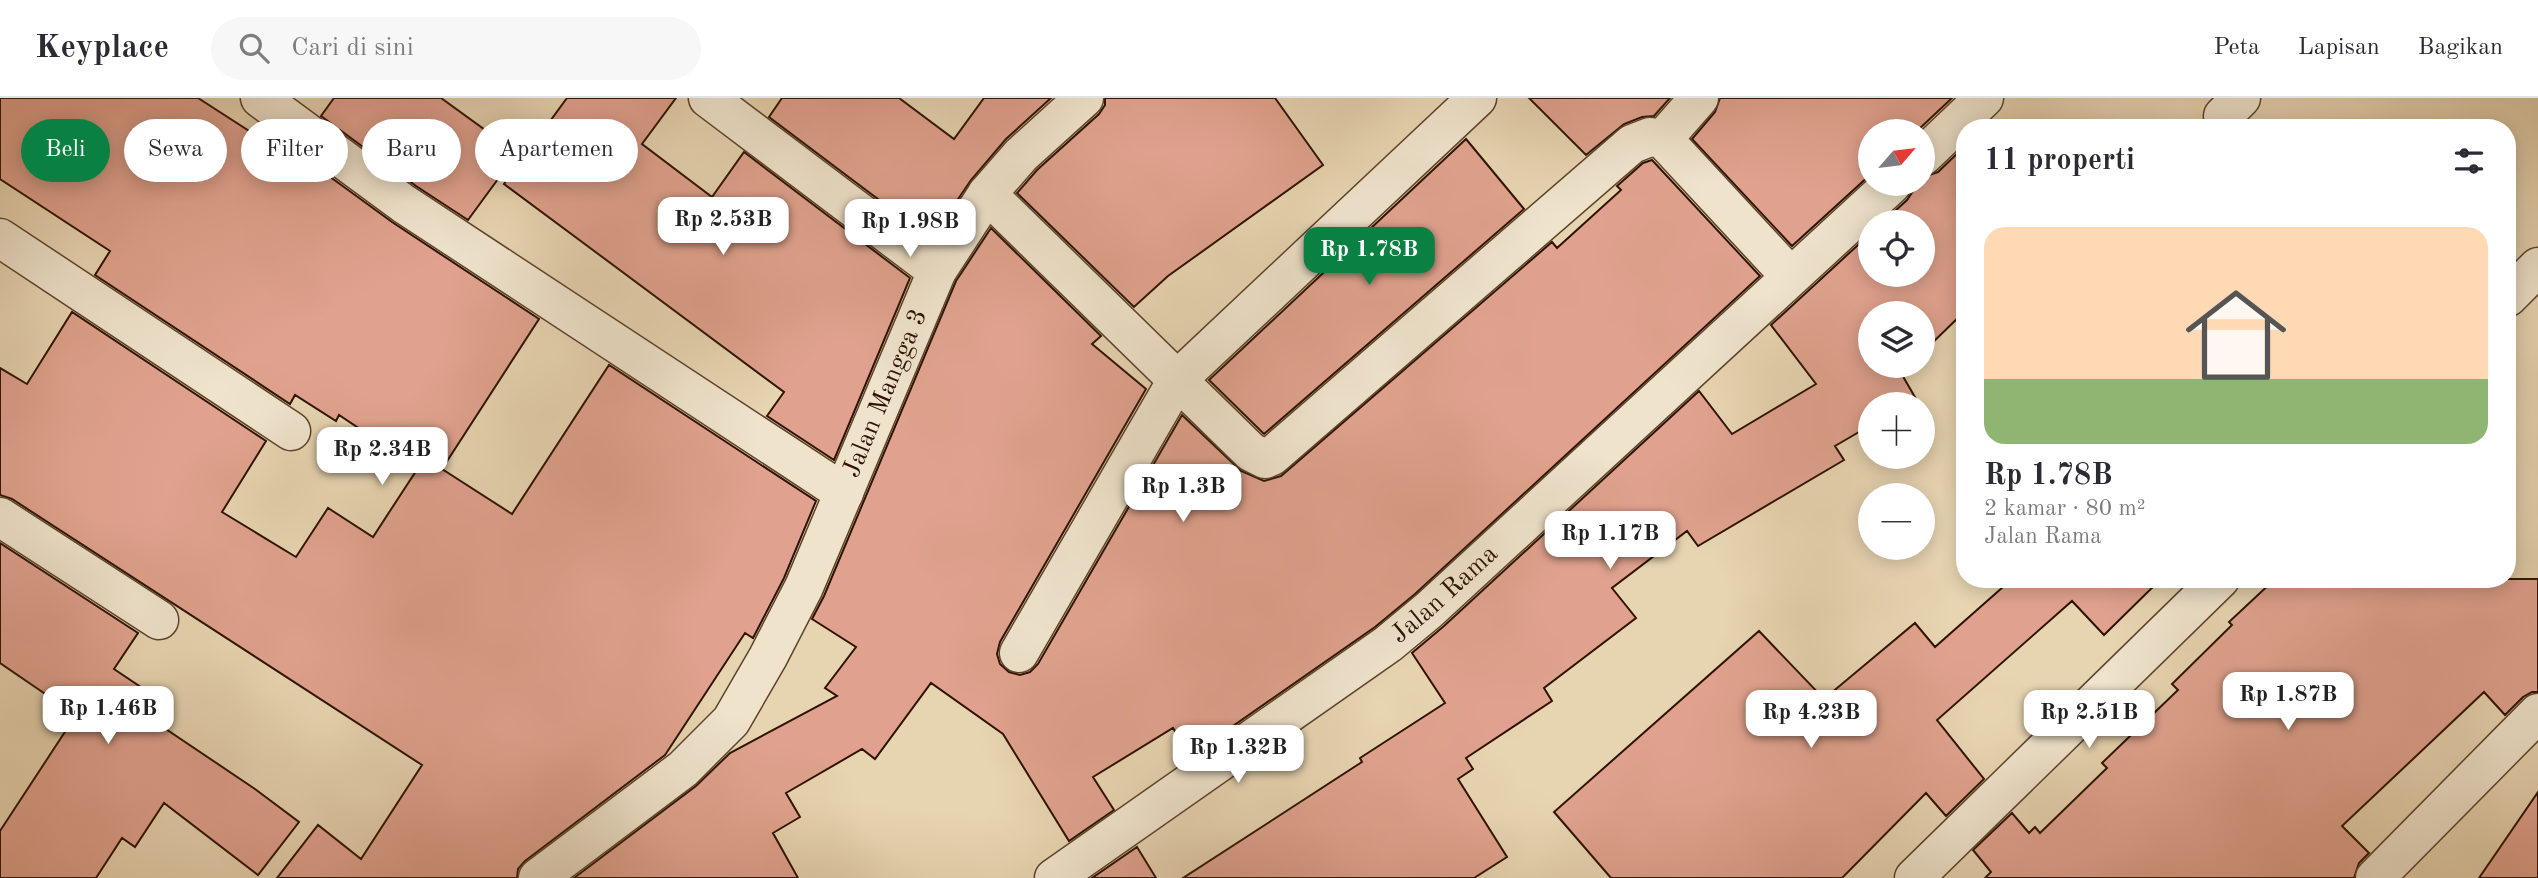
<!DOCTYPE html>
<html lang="id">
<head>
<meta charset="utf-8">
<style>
	body { margin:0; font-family:"Old Standard TT",serif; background:#f7f7f7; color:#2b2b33; height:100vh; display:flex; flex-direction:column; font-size:26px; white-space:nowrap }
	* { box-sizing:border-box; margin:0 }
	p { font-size:23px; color:#7c7c81 }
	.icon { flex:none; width:38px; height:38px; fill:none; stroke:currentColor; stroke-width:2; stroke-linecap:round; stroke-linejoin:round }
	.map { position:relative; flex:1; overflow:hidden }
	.sheet { position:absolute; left:1956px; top:21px; width:560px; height:469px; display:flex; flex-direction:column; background:#fff; border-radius:28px; box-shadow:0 4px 18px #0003 }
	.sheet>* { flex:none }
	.guide { position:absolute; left:21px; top:21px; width:665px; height:63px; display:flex; gap:14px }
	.needle { width:46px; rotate:62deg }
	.tools { position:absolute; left:1858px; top:21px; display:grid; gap:14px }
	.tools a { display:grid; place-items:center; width:77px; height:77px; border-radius:50%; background:#fff; box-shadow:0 4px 18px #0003; font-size:35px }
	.price { position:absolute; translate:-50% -60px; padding:0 16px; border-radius:14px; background:#fff; color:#222; font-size:23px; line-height:46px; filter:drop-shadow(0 2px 4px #0008) }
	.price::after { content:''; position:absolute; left:50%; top:42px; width:21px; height:16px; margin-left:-10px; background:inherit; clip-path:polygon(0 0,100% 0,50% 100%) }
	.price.current { background:#0b8043; color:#fff }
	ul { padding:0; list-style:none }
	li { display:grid; align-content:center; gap:14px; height:371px; padding:0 28px }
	li span { display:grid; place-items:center; height:217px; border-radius:21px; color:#555 }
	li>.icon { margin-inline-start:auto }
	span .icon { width:126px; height:126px; fill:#fffc; stroke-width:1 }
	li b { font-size:30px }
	h2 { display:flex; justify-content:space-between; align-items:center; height:84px; padding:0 28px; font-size:30px }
	.pill { padding:0 24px; border-radius:32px; background:#fff; box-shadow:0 4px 18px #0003; font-size:24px; line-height:63px }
	.pill.current { background:#0b8043; color:#fff }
	header { display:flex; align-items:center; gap:42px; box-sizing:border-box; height:98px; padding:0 35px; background:#fff; border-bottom:2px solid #e1e1e2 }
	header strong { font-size:33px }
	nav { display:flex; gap:38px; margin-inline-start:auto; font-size:24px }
	.search { width:490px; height:63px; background:#f7f7f7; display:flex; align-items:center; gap:18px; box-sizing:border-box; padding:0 24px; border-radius:38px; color:#7c7c81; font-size:26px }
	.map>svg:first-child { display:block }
</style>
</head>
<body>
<header>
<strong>Keyplace</strong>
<div class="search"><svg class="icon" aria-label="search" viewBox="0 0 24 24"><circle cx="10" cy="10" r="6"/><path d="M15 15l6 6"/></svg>Cari di sini</div>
<nav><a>Peta</a><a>Lapisan</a><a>Bagikan</a></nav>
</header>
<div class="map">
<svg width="2538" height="780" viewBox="0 0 2538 780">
	<rect width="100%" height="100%" fill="#e7d4b1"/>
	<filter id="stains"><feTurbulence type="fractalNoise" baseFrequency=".00286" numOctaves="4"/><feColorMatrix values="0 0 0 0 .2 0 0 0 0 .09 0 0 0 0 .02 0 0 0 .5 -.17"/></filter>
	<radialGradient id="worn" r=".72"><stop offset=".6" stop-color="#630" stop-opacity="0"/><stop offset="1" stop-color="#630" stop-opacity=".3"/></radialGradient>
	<path fill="#e0a28e" stroke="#2f1300" stroke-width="2" d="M0 0H198L291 60 296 54 392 124 539 221 442 371 512 416 609 267 816 403 784 480 753 540 745 535 665 657 525 763 518 771 517 780H277L318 727 361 761 422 667 12 401 0 397V270L27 286 72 214 266 343 222 414 296 459 328 410 373 439 418 370 339 317 336 323 295 297 290 306 95 177 110 153 0 81Z
		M334 0H441L517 55 468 122 416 88 321 18Z
		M567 0H676L642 46 712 99 744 54 910 180 834 362 767 318 784 294 504 86Z
		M782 0H899L954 41 984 0H1051L1006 41 971 82 931 141 769 19Z
		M1105 0H1275L1323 67 1168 178 1134 209 1017 95 1037 72 1099 16 1105 7Z
		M1529 0H1670L1654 18 1642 19 1624 26 1586 57Z
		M1720 0H1952L1917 33H1871V76L1792 148 1692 41 1715 14Z
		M1466 41 1524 111 1264 336 1209 282Z
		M1965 48V213L1923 254V215H1871V268H1909L1901 275 1919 306H1871V327L1835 348 1844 362 1698 448 1687 433 1612 490 1636 520 1544 590 1552 603 1466 660 1473 671 1458 681 1507 759 1474 780H1183L1362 664 1360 660 1445 605 1412 555 1444 528 1699 293 1732 336 1816 286 1771 227 1871 135V177H1923V124H1883L1907 102 1913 93V86H1923V79L1938 74Z
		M1652 62 1760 178 1415 496 1375 529 1190 658 1173 630 1093 679 1114 712 1069 743 1003 636 931 585 875 661 862 651 786 695 800 719 773 735 798 780H574L696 688 730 655 837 598 825 590 856 549 812 521 824 498 956 183 991 130 1101 238 1092 246 1146 291 1000 544 997 556 1000 566 1009 574 1020 577 1030 574 1038 566 1182 317 1241 373 1264 383 1281 378 1552 144 1557 150 1621 92 1617 88 1643 65Z
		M0 445 138 535 114 571 163 604 151 621 255 691 299 724 258 777 164 705 135 749 122 740 96 780H0V733L76 617 0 565Z
		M2012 481H2161L2104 537 2072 503 1937 622 1984 681 1946 718 1926 695 1842 780H1611L1554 714 1759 533 1824 601 1915 525 1935 549Z
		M2275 481H2538V594H2532L2523 599 2505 617 2484 594 2342 728 2369 755 2359 765 2354 780H1985L1991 774 1973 752 2012 715 2029 735 2035 729 2040 735 2107 670 2102 665 2178 592 2172 586 2232 527 2229 524Z
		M2538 694V780H2479Z
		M1137 749 1156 780H1092Z"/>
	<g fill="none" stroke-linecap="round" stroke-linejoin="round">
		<defs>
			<g id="minor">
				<path d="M260 0 404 106 844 395"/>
				<path d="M708 0 937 173"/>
				<path d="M2223 18 2241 0"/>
				<path d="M1663 41 1699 0"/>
				<path d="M1923 58 1984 0"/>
				<path d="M987 96 1251 354 1265 361 1272 358 1632 46 1650 39 1663 41 1790 178"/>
				<path d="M0 140 291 333"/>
				<path d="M2508 199 2538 169"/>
				<path d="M0 419 159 522"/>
				<path d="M1019 555 1177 282 1477 0"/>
				<path id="s1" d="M538 780 683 671 731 623 768 559 804 489 937 173 987 96 1021 57 1084 0"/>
				<path id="s2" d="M1054 780 1388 546 1429 512 1892 86"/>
				<path d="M1914 780 2220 481"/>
				<path d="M2375 780 2538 615"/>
			</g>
		</defs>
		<use href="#minor" stroke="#5d432c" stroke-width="41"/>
		<use href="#minor" stroke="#efe3cc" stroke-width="38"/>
	</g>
	<g text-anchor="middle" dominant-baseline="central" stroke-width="7" stroke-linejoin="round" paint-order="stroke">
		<g font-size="26" fill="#2f1300" stroke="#efe3cc">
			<text stroke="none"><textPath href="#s1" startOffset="612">Jalan Mangga 3</textPath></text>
			<text stroke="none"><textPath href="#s2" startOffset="483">Jalan Rama</textPath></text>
		</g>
	</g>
	<rect width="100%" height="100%" filter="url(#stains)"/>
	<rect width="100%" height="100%" fill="url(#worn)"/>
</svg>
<div class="tools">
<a><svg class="needle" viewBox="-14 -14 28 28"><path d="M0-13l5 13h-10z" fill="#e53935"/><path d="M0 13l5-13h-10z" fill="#7c7c81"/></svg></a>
<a><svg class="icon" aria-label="locate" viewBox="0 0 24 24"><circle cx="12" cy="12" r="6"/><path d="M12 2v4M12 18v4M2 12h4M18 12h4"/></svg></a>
<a><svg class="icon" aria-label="layers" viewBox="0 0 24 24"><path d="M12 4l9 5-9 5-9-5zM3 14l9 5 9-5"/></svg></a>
<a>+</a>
<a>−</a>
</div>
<b class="price" style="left:723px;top:159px">Rp 2.53B</b>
<b class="price" style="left:910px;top:161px">Rp 1.98B</b>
<b class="price current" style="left:1369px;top:189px">Rp 1.78B</b>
<b class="price" style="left:382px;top:389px">Rp 2.34B</b>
<b class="price" style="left:1183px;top:426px">Rp 1.3B</b>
<b class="price" style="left:1610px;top:473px">Rp 1.17B</b>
<b class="price" style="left:2288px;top:634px">Rp 1.87B</b>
<b class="price" style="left:108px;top:648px">Rp 1.46B</b>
<b class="price" style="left:1811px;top:652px">Rp 4.23B</b>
<b class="price" style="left:2089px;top:652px">Rp 2.51B</b>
<b class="price" style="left:1238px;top:687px">Rp 1.32B</b>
<div class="guide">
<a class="pill current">Beli</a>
<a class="pill">Sewa</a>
<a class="pill">Filter</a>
<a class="pill">Baru</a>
<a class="pill">Apartemen</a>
</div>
<section class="sheet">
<h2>11 properti<svg class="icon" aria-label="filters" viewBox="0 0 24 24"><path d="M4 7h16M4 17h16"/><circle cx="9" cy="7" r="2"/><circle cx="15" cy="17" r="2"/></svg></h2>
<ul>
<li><span style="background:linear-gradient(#ffd9b3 70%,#8fb573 0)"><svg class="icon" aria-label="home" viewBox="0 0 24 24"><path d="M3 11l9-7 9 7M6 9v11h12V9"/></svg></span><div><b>Rp 1.78B</b><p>2 kamar · 80 m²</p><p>Jalan Rama</p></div></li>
</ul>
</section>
</div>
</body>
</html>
